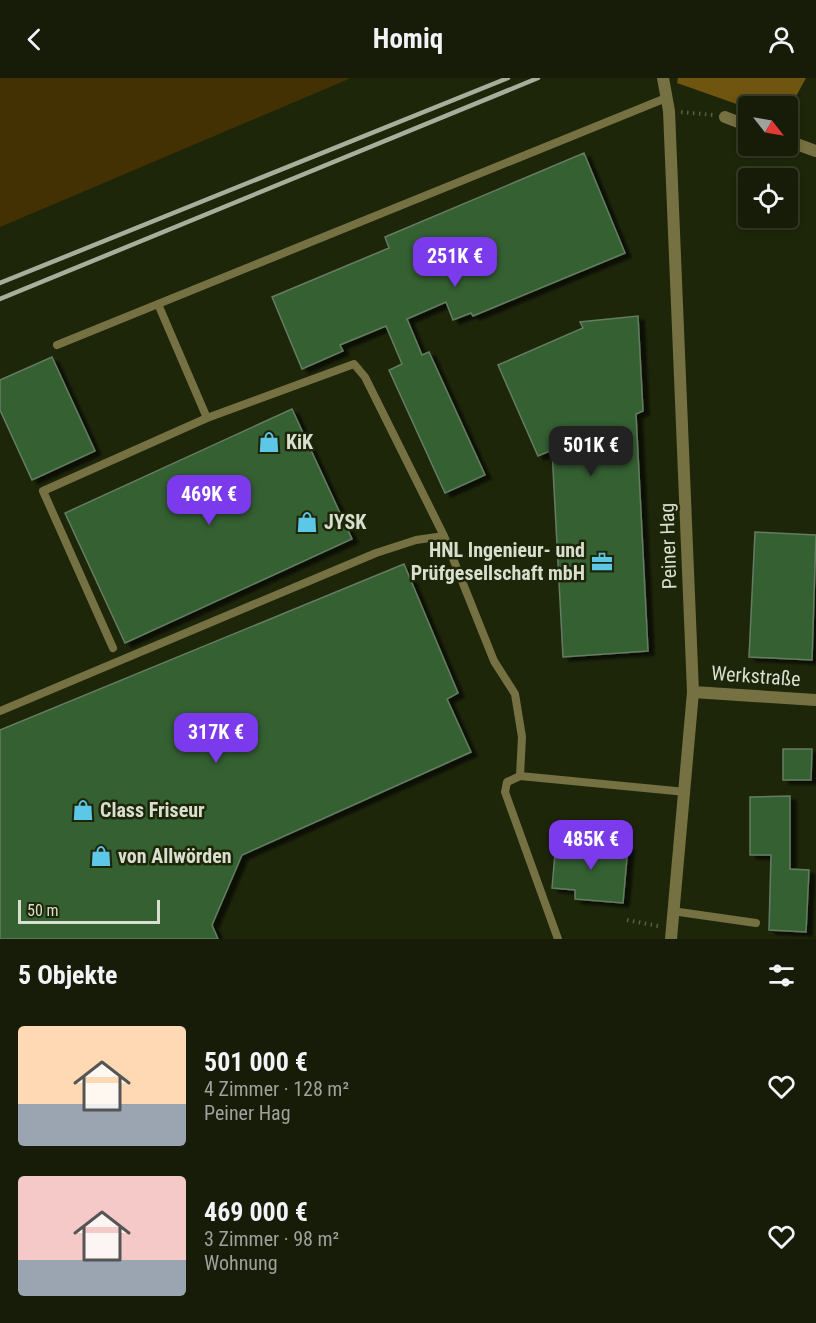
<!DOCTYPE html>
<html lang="de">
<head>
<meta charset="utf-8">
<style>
	body { margin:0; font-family:"Roboto Condensed",sans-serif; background:#1f2512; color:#f1f3f6; height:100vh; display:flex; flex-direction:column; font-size:22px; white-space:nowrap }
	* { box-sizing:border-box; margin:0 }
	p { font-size:20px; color:#9ea19c }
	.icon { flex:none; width:33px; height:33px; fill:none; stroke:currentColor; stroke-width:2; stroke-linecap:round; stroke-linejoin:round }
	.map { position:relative; height:861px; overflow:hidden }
	.details { display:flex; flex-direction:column; background:#161c08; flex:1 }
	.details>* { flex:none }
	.needle { width:39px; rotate:121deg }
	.fabs { position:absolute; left:738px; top:18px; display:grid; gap:12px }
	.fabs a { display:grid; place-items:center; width:60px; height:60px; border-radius:6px; background:#161c08; box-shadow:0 3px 9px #0003,0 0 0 2px #353a29; font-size:30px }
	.scale { position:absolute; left:18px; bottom:15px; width:142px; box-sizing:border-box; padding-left:6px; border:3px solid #d8dfce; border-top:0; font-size:16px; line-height:21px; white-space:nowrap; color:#d8dfce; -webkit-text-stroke:4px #1e260a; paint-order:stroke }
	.price { position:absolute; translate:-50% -51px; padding:0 14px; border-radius:12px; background:#7c3aed; color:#fff; font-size:20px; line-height:39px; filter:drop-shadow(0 2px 3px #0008) }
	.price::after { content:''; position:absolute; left:50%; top:36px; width:18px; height:14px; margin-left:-9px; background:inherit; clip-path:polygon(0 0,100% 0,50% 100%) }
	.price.current { background:#222; color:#fff }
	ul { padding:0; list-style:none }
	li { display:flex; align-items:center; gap:18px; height:150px; padding:0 18px }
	li span { display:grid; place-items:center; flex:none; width:168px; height:120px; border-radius:6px; color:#555 }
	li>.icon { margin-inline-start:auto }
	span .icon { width:72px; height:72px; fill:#fffc; stroke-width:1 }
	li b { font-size:26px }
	h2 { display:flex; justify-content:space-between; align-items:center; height:72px; padding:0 18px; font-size:26px }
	header { display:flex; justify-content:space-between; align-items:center; height:78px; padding:0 18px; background:#161c08; font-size:27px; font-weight:700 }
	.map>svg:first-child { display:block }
</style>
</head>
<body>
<header><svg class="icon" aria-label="back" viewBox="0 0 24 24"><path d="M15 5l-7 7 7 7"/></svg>Homiq<svg class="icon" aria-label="person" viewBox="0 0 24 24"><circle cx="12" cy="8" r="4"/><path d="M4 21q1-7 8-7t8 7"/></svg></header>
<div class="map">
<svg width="816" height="861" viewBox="0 0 816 861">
	<defs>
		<filter id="shadow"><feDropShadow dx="6" dy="4" stdDeviation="1.5" flood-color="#0009"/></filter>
	</defs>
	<rect width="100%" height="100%" fill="#1e260a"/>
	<path fill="#443103" d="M0 0H351L0 149Z"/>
	<path fill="#705510" d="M678 0H806L788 33V28L748 30 677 5Z"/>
	<path fill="#346032" stroke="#657c63" stroke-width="1.5" filter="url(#shadow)" d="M584 75 625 175 473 238 471 235 453 242 446 224 407 241 422 277 429 274 485 397 445 415 389 292 402 286 386 248 340 267 343 273 302 291 272 219 389 170 385 159Z
		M638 238 643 333 636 336 648 573 563 579 552 372 538 378 498 287 583 250 580 244Z
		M52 279 95 373 32 402 0 332V302Z
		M292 331 352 461 125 565 65 435Z
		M755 454 816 457 812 582 749 579Z
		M404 486 458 615 447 621 471 674 242 777 212 847 218 861H0V652Z
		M783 671H812L811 702H783Z
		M790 718V791L809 792 806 854 769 852 771 777H750V719Z
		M556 764 628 768 623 825 575 821V812L552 810Z"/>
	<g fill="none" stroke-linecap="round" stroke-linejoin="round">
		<path stroke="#575f46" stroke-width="4" stroke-dasharray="1.5 4.5" stroke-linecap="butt" d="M681 34 713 37
			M627 842 658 848"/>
		<path stroke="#767142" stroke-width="8" d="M158 226 207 340
			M57 267 666 20
			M113 570 43 413 207 340 354 286 365 299 444 458 494 583 515 616 522 659 520 698
			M0 633 376 475 416 462 444 458
			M672 833 756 845
			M558 861 505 714 507 704 520 698 686 714"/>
		<path stroke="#767142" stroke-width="12" d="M663 0 669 33 693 614 671 861
			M725 39 748 48
			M788 63 816 73
			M693 614 816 622"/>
		<path stroke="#a7ae9b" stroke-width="4.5" d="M0 205 508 0
			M0 221 538 0"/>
	</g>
	<defs>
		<symbol id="shop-bare" viewBox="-9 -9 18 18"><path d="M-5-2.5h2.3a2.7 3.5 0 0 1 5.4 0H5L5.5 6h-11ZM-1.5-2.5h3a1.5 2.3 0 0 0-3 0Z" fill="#5dc7e8" stroke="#1e260a" stroke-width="2.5" paint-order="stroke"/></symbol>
		<symbol id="office-bare" viewBox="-9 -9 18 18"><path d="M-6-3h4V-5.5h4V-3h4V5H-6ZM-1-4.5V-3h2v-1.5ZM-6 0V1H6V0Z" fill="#5dc7e8" stroke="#1e260a" stroke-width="2.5" paint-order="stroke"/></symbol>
	</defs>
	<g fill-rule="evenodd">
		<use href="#shop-bare" x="254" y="349" width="30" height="30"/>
		<use href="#shop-bare" x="292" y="429" width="30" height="30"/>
		<use href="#office-bare" x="587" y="469" width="30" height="30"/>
		<use href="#shop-bare" x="68" y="717" width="30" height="30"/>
		<use href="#shop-bare" x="86" y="763" width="30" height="30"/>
	</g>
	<g text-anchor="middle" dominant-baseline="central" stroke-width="5" stroke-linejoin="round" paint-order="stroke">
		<g font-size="20" font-weight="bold" fill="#d8dfce" stroke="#1e260a" text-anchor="start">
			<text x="286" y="364">KiK</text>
			<text x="324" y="444">JYSK</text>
			<text x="585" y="472" text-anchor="end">HNL Ingenieur- und<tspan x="585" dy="23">Prüfgesellschaft mbH</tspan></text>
			<text x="100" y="732">Class Friseur</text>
			<text x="118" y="778">von Allwörden</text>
		</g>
		<g font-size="20" fill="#d8dfce" stroke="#1e260a">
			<text transform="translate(668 468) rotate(-92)">Peiner Hag</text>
			<text transform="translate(756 598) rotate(4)">Werkstraße</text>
		</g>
	</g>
</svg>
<div class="fabs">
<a><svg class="needle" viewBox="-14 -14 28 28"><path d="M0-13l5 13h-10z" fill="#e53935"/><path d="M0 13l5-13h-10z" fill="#9ea19c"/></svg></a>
<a><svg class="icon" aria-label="locate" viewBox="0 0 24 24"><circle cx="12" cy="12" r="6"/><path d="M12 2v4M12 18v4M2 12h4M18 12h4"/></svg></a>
</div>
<div class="scale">50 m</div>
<b class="price" style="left:455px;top:210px">251K €</b>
<b class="price current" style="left:591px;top:399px">501K €</b>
<b class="price" style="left:209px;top:448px">469K €</b>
<b class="price" style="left:216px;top:686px">317K €</b>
<b class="price" style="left:591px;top:793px">485K €</b>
</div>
<section class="details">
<h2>5 Objekte<svg class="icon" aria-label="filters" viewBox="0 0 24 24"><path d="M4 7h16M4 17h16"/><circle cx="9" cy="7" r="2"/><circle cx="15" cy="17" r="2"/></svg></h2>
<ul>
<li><span style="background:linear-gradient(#ffd9b3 65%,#9aa5b1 0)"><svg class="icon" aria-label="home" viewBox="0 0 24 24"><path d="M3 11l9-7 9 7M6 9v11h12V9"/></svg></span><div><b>501 000 €</b><p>4 Zimmer · 128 m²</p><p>Peiner Hag</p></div><svg class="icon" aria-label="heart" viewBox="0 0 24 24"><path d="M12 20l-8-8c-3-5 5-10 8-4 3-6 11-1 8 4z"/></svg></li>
<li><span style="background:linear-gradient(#f6c9c9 70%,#9aa5b1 0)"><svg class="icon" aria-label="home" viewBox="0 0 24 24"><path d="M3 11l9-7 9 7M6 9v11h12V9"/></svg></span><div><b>469 000 €</b><p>3 Zimmer · 98 m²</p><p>Wohnung</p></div><svg class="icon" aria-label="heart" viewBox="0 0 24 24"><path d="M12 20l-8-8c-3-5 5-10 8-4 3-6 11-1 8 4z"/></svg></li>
</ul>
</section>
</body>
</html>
